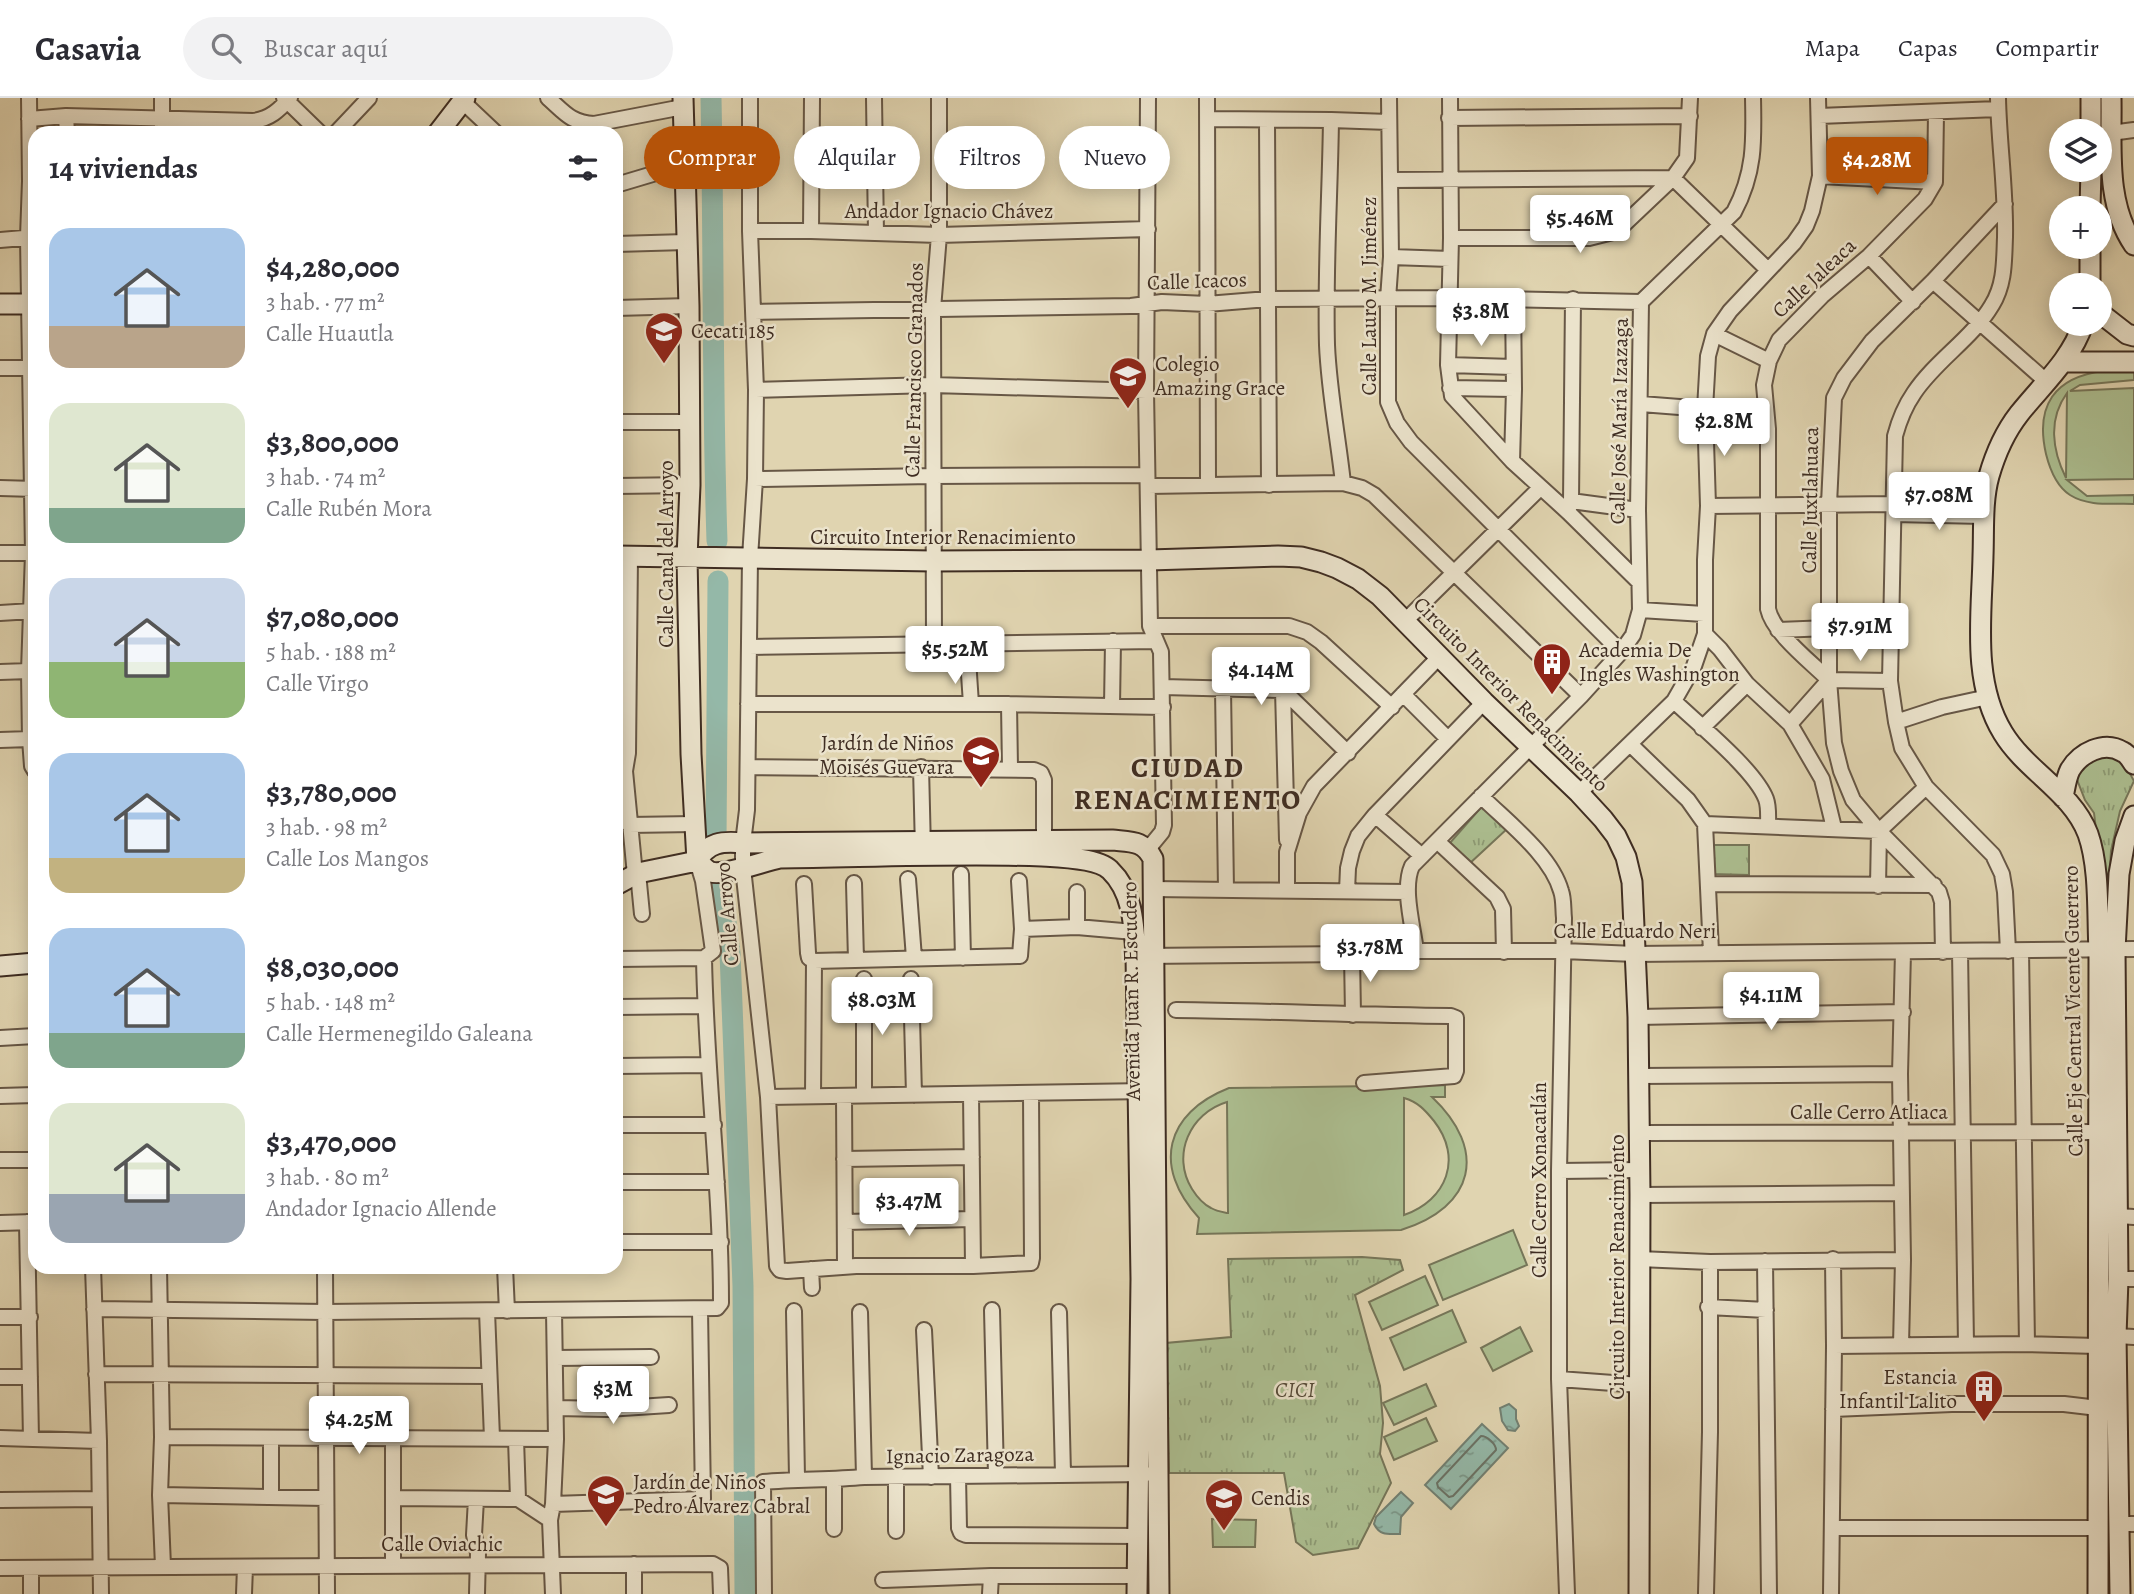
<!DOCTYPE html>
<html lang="es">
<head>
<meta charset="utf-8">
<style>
	body { margin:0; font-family:Alegreya,serif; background:#f2f2f3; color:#2b2b33; height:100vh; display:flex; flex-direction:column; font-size:26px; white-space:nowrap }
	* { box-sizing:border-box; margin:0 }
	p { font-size:23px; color:#7c7c81 }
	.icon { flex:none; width:38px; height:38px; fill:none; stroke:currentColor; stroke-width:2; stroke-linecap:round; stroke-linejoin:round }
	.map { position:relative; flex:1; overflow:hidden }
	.side { position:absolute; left:28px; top:28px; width:595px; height:1148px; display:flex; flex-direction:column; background:#fff; border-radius:21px; box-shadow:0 4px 18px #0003 }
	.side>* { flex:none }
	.top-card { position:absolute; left:644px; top:28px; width:665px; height:63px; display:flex; gap:14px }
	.controls { position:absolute; left:2049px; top:21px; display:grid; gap:14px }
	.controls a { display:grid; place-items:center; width:63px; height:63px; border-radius:50%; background:#fff; box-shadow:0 4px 18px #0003; font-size:35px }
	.price { position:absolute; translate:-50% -60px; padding:0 16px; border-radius:7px; background:#fff; color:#222; font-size:23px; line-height:46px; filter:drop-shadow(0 2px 4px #0008) }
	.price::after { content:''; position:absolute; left:50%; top:42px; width:21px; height:16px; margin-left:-10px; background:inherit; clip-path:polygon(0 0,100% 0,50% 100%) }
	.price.active { background:#b45309; color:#fff }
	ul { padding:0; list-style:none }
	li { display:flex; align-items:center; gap:21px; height:175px; padding:0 21px }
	li span { display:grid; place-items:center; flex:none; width:196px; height:140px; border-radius:21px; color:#555 }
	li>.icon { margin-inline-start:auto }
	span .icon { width:84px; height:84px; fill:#fffc; stroke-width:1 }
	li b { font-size:30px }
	h2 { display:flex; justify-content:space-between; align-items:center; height:84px; padding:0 21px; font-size:30px }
	.tag { padding:0 24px; border-radius:32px; background:#fff; box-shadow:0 4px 18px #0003; font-size:24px; line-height:63px }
	.tag.active { background:#b45309; color:#fff }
	header { display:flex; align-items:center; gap:42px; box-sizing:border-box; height:98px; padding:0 35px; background:#fff; border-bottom:2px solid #e1e1e2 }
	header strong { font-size:33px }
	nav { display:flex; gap:38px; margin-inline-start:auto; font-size:24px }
	.search { width:490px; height:63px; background:#f2f2f3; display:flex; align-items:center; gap:18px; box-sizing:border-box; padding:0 24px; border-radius:38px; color:#7c7c81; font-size:26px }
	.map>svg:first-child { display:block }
</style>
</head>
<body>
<header>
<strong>Casavia</strong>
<div class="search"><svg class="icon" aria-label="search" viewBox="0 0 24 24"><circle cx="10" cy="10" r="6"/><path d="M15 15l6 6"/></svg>Buscar aquí</div>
<nav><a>Mapa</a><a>Capas</a><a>Compartir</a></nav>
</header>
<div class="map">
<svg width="2134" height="1496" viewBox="0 0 2134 1496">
	<defs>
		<pattern id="grass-tufts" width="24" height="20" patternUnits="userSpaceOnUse" patternTransform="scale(1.75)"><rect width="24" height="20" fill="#acbe90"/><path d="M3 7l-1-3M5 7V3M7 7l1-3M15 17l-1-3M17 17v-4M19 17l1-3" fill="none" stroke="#8d9b75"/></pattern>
		<pattern id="water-ripples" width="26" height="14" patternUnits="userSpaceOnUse" patternTransform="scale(1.75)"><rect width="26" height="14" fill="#94b8a8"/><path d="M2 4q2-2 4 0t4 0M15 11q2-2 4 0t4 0" fill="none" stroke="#7a9688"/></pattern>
	</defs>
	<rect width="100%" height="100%" fill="#e0d4b0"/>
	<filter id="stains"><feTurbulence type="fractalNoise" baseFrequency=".00286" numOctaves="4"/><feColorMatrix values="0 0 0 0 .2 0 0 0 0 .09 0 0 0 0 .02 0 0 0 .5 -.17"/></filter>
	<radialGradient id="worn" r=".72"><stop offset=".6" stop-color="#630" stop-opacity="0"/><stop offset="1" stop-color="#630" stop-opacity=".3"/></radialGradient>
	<path fill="url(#grass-tufts)" stroke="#767659" stroke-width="2" d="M2104 655 2121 659 2134 683 2120 713 2111 753 2107 821 2094 715 2085 702 2076 679 2085 664Z
		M1484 706 1508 730 1469 766 1449 746Z
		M1711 747H1749V777L1711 776Z
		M1362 1159 1400 1162 1403 1172 1355 1197 1380 1288 1383 1325 1380 1356 1391 1385 1358 1450 1313 1457 1296 1444 1284 1375H1169L1166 1245 1231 1239 1228 1161Z"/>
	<path fill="#acbe90" stroke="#767659" stroke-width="2" fill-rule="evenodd" d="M2104 273H2134V282L2080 287 2070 293 2134 290V381L2067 382 2087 398 2134 397V406C2113 405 2089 409 2070 397 2056 388 2050 372 2046 356 2035 308 2054 279 2104 273ZM2067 295 2066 380C2052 352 2048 321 2067 295Z
		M1445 987V999H1432C1488 1052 1475 1109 1401 1132L1197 1136 1199 1120C1152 1069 1165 1015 1229 990ZM1404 1000C1418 1004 1425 1012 1434 1023 1463 1060 1447 1102 1404 1117ZM1227 1004 1228 1115H1227C1222 1114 1216 1113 1211 1110 1203 1106 1197 1099 1192 1091 1171 1057 1190 1015 1227 1004Z
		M1513 1132 1527 1167 1443 1202 1429 1167Z
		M1425 1178 1438 1207 1382 1232 1369 1204Z
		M1452 1212 1466 1244 1404 1272 1390 1240Z
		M1520 1229 1532 1253 1493 1273 1481 1250Z
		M1426 1286 1436 1308 1394 1327 1383 1305Z
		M1426 1320 1437 1343 1394 1362 1384 1339Z
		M1212 1421 1256 1422 1255 1449H1213Z"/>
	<path fill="url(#water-ripples)" stroke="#728072" stroke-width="2" d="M1509 1306 1516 1312V1321L1519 1328 1515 1333 1508 1332 1502 1323 1500 1310Z
		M1482 1326 1508 1350 1451 1411 1425 1387Z
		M1401 1394 1413 1405 1401 1419 1400 1436C1388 1436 1380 1438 1374 1426L1376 1419Z"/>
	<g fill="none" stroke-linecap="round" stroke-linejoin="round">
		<path stroke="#6a7265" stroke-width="2" d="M1481 1338C1487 1338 1496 1346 1496 1352L1453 1398 1449 1399 1438 1389 1437 1385Z"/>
		<path stroke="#94b8a8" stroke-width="21" d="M711 0C714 148 712 295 717 443
			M716 742 718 483
			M721 786 730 855 743 1188 745 1496"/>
		<defs>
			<path id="street" d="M29 0 30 83 28 139 33 455 29 573 30 641 32 668 35 673
				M162 0V35
				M284 0 320 35
				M548 0C564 14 571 25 594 26L683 9
				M750 0V133L756 292 755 381 750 460 747 712 743 745V770L768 999 777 1168 780 1172 787 1173 856 1168H973L1031 1165 1032 1160 1031 995
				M874 0 876 135
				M1148 0 1146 293 1150 528 1161 554 1164 727 1162 734 1148 751
				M1207 0 1208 387
				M1389 0 1391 159 1388 201V304L1397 325 1411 344 1621 554
				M1450 0 1451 140 1448 267 1452 298 1512 363 1568 414 1638 483
				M1998 0C1999 47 2006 92 2005 139 2004 163 2005 186 1992 207 1972 241 1936 262 1914 295 1905 308 1899 323 1895 338L1890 583 1896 624 1902 650 1926 689 1993 757 2002 776 2005 794 2008 853
				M462 3 496 35
				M66 18 67 35
				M1819 18 1998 11
				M1449 20 1690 18
				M29 21 66 18 253 23C270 21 279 12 290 0
				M1207 21 1331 22 1389 24
				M1331 22C1330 96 1325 172 1327 247 1329 294 1338 339 1343 385
				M1267 23 1269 387
				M336 35 369 0
				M2111 35 2134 32
				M1820 78 1935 84
				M1673 80 1768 172
				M1391 82 1673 80
				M616 87 683 67
				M750 133H811L939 137 1148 131
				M811 133 812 0
				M1451 140H1589L1617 133 1673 80 1687 60 1690 0
				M0 142 35 139
				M616 146 686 144
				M1869 158 1913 204
				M1391 159 1450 161
				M1933 183 2047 284
				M616 210 689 208
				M754 214 1131 208 1162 204 1207 206 1268 201 1450 200 1641 204
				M1714 236 1769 263
				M1448 267 1513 269
				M0 270H35
				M1450 290 1514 291
				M756 292 932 287 1146 293
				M1641 306 1705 311
				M616 324H689
				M1512 363 1514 291 1513 201
				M755 381 932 378 1147 377
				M616 388 690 387
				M1148 388 1343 385 1362 390 1374 397 1581 598
				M0 390 35 391
				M1571 403 1638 412
				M1708 408 1894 406
				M1568 414 1571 403 1573 201
				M1894 416 1984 418
				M0 455H35
				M630 458 628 655 625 673 635 777
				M1640 512 1704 516
				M0 515 32 513
				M1405 523 1540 390
				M1150 528H1289L1307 534 1321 544 1392 609
				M1778 532 1829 530
				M1705 536 1720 551 1747 586 1790 626 1822 681 1834 730
				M934 546 933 211 939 137V0
				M967 546 971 606
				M749 549 1156 543
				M0 574 29 573
				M1829 582C1811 564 1773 535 1768 511V331L1764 287 1769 263 1779 242 1822 198 1869 158 1925 101 1935 84 1936 15
				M1163 589 1283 592 1348 655
				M1223 591 1226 791
				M1283 592 1287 742
				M1403 596 1448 641
				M1674 603C1698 626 1755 672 1766 701 1769 709 1768 719 1768 728
				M748 606H1009L1163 609
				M1009 606 1010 670
				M1112 608 1113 543
				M1896 624 1942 609 1988 599
				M1790 626 1829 582 1890 583
				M1702 630 1747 586
				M0 642 30 641
				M1630 646 1688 702 1705 726 1711 854
				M748 669 1034 672 1041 675 1044 682V751
				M921 669 923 752
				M1579 695 1674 603 1694 568 1705 536V462L1708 408 1705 311 1708 258 1714 236 1730 213 1794 145 1806 128 1812 113 1820 78 1818 0
				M1481 698C1507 724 1551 757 1561 793 1564 801 1563 812 1564 820L1559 1073V1281L1567 1496
				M1375 717 1422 758
				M1705 726 1879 733 1926 689
				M629 727 694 726
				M1437 743 1497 799 1503 811 1504 854
				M638 775 642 816
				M961 776 963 860
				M908 781 914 860
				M854 785 856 862
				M804 786 808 855 809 860 814 863 1020 858 1022 831 1019 783
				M1709 786 1934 787
				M1878 788 1879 733
				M1153 791 1408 794
				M1287 792V754L1299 715 1314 688 1440 558
				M1347 793 1348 770 1352 753 1358 738 1375 717 1484 604
				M1077 794V829
				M1022 831 1077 829 1134 834
				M1416 853C1413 828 1402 790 1412 768L1581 598 1621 554 1633 537 1640 512 1638 412 1641 204 1734 114C1755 75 1754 43 1753 0
				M1960 853 1966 1246
				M2021 853 2027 1246
				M1943 854 1942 804 1939 794 1879 733 1853 702 1841 673 1834 645 1829 582V406L1834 300 1844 280 1872 243 1933 183 2005 106
				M1352 856 1353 917
				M1144 858 1352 856 1416 853H1563L1635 856 2134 851
				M616 861 704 860
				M911 881 914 997
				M616 909 705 908
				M1176 912C1268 913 1359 917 1451 918L1456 920V973L1454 978 1364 985
				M1638 919 1903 914
				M0 940 35 938
				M616 968 708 967
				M1639 978 1900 976
				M971 996 973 1168
				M864 997V881
				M0 998 35 997
				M813 998 814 863
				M844 998 845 1169
				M768 999 1148 993
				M616 1027H714
				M1639 1035 2099 1034
				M844 1061 972 1059
				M0 1062H35
				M1559 1073 1639 1072
				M616 1084H717
				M1640 1097 1902 1095
				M2118 1118 2134 1119
				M27 1124 31 1341
				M845 1124 972 1121
				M0 1125 34 1124
				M616 1144H721
				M1639 1161 1710 1164 1903 1162
				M1765 1163 1769 1496
				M93 1169 99 1343 101 1496
				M159 1169 162 1339 160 1397 163 1468
				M325 1169 327 1496
				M505 1169 507 1213
				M811 1171 812 1190
				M2118 1181H2134
				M1708 1209 1766 1212
				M94 1211 325 1214 717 1210 721 1205C721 1090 706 975 704 860L713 853 703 783 697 763
				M992 1212 996 1377
				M487 1213 492 1340
				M794 1213 797 1380
				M860 1214 864 1379
				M1059 1214 1063 1376
				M0 1219H30
				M924 1232 931 1379
				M2116 1238 2134 1239
				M1901 1247 1903 1162 1900 976 1903 854
				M1834 1248 2027 1246 2097 1248
				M555 1260 651 1259
				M96 1276 489 1278
				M0 1279H30
				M1559 1281 1640 1287
				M556 1310 607 1311 669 1307
				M1833 1311 1952 1306H2064L2098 1310
				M162 1339 556 1341
				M0 1340 99 1343
				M393 1341V1467
				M516 1341 518 1401
				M958 1378 959 1430 961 1435 966 1437 1139 1438
				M896 1379V1433
				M834 1382V1431
				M160 1397 326 1400
				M271 1398V1340
				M393 1400 518 1401 550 1422
				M476 1401 474 1437 478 1455 477 1496
				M0 1402 99 1401
				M553 1406 703 1401 700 1212
				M2120 1426H2134
				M1832 1430H2098
				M634 1466V1496
				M0 1470 713 1466 720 1470 721 1496
				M31 1470V1496
				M883 1482 991 1478H1137
				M244 1496 245 1469
				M553 1496 550 1422 553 1406 556 1341 554 1213
				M764 1496 763 1384C797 1381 830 1382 864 1379L1146 1376
				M990 1496 991 1478
				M1706 1496 1710 1334V1164
				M1831 1496 1834 1248 1833 1161"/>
			<path id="secondary" d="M683 0 689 208 690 387 687 460 691 656 697 763
				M2091 0V33
				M2111 0C2112 49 2105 105 2134 147
				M438 35 465 0
				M2090 110 2091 72
				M2090 187V149
				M0 206H35
				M2100 215 2127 236 2134 238
				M2083 226C2071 262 2042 287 2019 316 2005 334 1995 357 1989 378 1982 403 1984 432 1983 458 1982 515 1971 583 2003 635 2026 673 2072 694 2088 736 2100 770 2097 817 2099 853L2098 1496
				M2063 264H2134
				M616 458 933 463 1149 462 1278 458 1301 459 1321 464 1337 470 1358 481 1380 498 1484 604 1579 695 1603 721 1616 738 1626 759 1632 784 1638 919 1640 1097 1639 1496
				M2063 699C2065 690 2066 680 2070 672 2080 655 2104 642 2123 654 2128 656 2131 662 2134 666
				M697 763C708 744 722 743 743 745L1112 742C1131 744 1144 742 1153 761L1159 1496
				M616 787 638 775 697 763C701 766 707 773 711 774 725 778 764 763 780 760 867 759 955 755 1042 758 1059 759 1098 760 1110 772 1133 794 1134 827 1136 857L1141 1181 1137 1496
				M0 868 35 865
				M2120 1496 2116 1238 2118 1181 2115 852 2119 776 2125 743 2134 718"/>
		</defs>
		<use href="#street" stroke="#675746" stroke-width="18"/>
		<use href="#secondary" stroke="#3f2d22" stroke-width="23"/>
		<use href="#street" stroke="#ebe3cc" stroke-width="14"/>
		<use href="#secondary" stroke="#ebe3cc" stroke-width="19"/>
	</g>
	<defs>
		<symbol id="school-pin" viewBox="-11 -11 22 30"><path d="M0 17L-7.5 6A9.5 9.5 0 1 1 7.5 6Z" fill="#8f2418" stroke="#ebe3cc"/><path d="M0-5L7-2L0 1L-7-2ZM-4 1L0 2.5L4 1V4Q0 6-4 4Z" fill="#fff"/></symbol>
		<symbol id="building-pin" viewBox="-11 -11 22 30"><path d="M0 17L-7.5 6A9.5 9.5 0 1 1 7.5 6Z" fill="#8f2418" stroke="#ebe3cc"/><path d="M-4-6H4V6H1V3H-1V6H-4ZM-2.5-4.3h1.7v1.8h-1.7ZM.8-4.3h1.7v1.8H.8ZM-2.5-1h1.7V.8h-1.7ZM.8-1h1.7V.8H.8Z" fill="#fff"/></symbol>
	</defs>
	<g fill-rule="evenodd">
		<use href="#school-pin" x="642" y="211" width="44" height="60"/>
		<use href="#school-pin" x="1106" y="256" width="44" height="60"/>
		<use href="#building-pin" x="1530" y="542" width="44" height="60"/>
		<use href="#school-pin" x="959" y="635" width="44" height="60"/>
		<use href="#building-pin" x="1962" y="1269" width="44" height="60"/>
		<use href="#school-pin" x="584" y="1374" width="44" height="60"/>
		<use href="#school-pin" x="1202" y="1378" width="44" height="60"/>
	</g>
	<g text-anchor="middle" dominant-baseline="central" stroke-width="5" stroke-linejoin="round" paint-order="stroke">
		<g font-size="21" fill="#3f2d22" stroke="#ebe3cc">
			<text x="949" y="113">Andador Ignacio Chávez</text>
			<text transform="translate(1814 180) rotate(-43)">Calle Jaleaca</text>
			<text transform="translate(1197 183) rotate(-2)">Calle Icacos</text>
			<text transform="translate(1369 198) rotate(-90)">Calle Lauro M. Jiménez</text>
			<text transform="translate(914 272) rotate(-89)">Calle Francisco Granados</text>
			<text transform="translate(1619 323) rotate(-89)">Calle José María Izazaga</text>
			<text transform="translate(1810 402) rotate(-89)">Calle Juxtlahuaca</text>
			<text x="943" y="439">Circuito Interior Renacimiento</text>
			<text transform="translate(666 456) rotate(-90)">Calle Canal del Arroyo</text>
			<text transform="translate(1511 596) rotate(45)">Circuito Interior Renacimiento</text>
			<text transform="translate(727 816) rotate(-95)">Calle Arroyo</text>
			<text x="1635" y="833">Calle Eduardo Neri</text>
			<text transform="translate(1131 893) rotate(-91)">Avenida Juan R. Escudero</text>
			<text transform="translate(2073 913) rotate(-91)">Calle Eje Central Vicente Guerrero</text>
			<text x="1869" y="1014">Calle Cerro Atliaca</text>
			<text transform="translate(1539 1082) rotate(-90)">Calle Cerro Xonacatlán</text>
			<text transform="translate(1617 1169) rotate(-90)">Circuito Interior Renacimiento</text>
			<text transform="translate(960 1357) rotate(-1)">Ignacio Zaragoza</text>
			<text x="442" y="1446">Calle Oviachic</text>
		</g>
		<g font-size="21" fill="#3f2d22" stroke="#ebe3cc" text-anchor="start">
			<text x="691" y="233">Cecati 185</text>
			<text x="1155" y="266">Colegio<tspan x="1155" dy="24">Amazing Grace</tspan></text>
			<text x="1579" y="552">Academia De<tspan x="1579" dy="24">Ingles Washington</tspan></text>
			<text x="954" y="645" text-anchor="end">Jardín de Niños<tspan x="954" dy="24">Moisés Guevara</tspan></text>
			<text x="1957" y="1279" text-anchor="end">Estancia<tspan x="1957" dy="24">Infantil Lalito</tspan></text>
			<text x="633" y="1384">Jardín de Niños<tspan x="633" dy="24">Pedro Álvarez Cabral</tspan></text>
			<text x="1251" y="1400">Cendis</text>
		</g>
		<g font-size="21" font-style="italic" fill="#554a38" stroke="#ebe3cc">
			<text x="1295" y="1292">CICI</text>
		</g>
		<g font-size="28" font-weight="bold" letter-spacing="2" fill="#3f2d22" stroke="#ebe3cc">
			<text x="1188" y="670">CIUDAD<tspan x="1188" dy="32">RENACIMIENTO</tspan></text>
		</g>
	</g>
	<rect width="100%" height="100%" filter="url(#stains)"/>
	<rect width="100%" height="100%" fill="url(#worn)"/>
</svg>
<div class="controls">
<a><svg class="icon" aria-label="layers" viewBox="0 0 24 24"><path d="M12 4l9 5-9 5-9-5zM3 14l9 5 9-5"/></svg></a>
<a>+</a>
<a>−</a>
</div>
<b class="price active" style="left:1877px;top:99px">$4.28M</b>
<b class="price" style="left:1580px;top:157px">$5.46M</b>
<b class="price" style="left:1481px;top:250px">$3.8M</b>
<b class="price" style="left:1724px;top:360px">$2.8M</b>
<b class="price" style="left:1939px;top:434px">$7.08M</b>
<b class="price" style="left:1860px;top:565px">$7.91M</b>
<b class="price" style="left:955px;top:588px">$5.52M</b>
<b class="price" style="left:1261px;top:609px">$4.14M</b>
<b class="price" style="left:1370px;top:886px">$3.78M</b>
<b class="price" style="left:1771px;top:934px">$4.11M</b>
<b class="price" style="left:882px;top:939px">$8.03M</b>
<b class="price" style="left:909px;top:1140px">$3.47M</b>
<b class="price" style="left:613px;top:1328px">$3M</b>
<b class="price" style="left:359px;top:1358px">$4.25M</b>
<div class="top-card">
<a class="tag active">Comprar</a>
<a class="tag">Alquilar</a>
<a class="tag">Filtros</a>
<a class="tag">Nuevo</a>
</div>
<section class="side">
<h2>14 viviendas<svg class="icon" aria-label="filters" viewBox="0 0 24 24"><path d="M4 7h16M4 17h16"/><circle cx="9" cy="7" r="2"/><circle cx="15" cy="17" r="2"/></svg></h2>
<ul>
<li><span style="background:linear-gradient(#a9c7e8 70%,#b9a48a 0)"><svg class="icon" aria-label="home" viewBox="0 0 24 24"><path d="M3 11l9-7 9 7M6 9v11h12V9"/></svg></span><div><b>$4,280,000</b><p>3 hab. · 77 m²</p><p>Calle Huautla</p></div></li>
<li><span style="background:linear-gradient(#dfe7d0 75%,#7fa58c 0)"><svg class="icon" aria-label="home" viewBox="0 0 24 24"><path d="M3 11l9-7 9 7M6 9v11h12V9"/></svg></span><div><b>$3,800,000</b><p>3 hab. · 74 m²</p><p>Calle Rubén Mora</p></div></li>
<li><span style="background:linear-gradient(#c9d6e8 60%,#8fb573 0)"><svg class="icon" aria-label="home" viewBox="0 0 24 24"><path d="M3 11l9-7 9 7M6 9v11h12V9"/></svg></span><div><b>$7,080,000</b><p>5 hab. · 188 m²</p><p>Calle Virgo</p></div></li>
<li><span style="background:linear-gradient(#a9c7e8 75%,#c2b280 0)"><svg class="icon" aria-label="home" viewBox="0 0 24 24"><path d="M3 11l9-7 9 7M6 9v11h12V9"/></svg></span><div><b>$3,780,000</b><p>3 hab. · 98 m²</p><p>Calle Los Mangos</p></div></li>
<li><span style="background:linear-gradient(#a9c7e8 75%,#7fa58c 0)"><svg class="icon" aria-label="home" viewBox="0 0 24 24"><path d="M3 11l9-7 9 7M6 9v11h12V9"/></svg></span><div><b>$8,030,000</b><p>5 hab. · 148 m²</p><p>Calle Hermenegildo Galeana</p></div></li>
<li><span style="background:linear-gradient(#dfe7d0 65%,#9aa5b1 0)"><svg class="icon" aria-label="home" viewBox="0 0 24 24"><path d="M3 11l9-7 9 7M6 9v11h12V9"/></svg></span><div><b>$3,470,000</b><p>3 hab. · 80 m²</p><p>Andador Ignacio Allende</p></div></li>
</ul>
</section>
</div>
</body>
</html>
